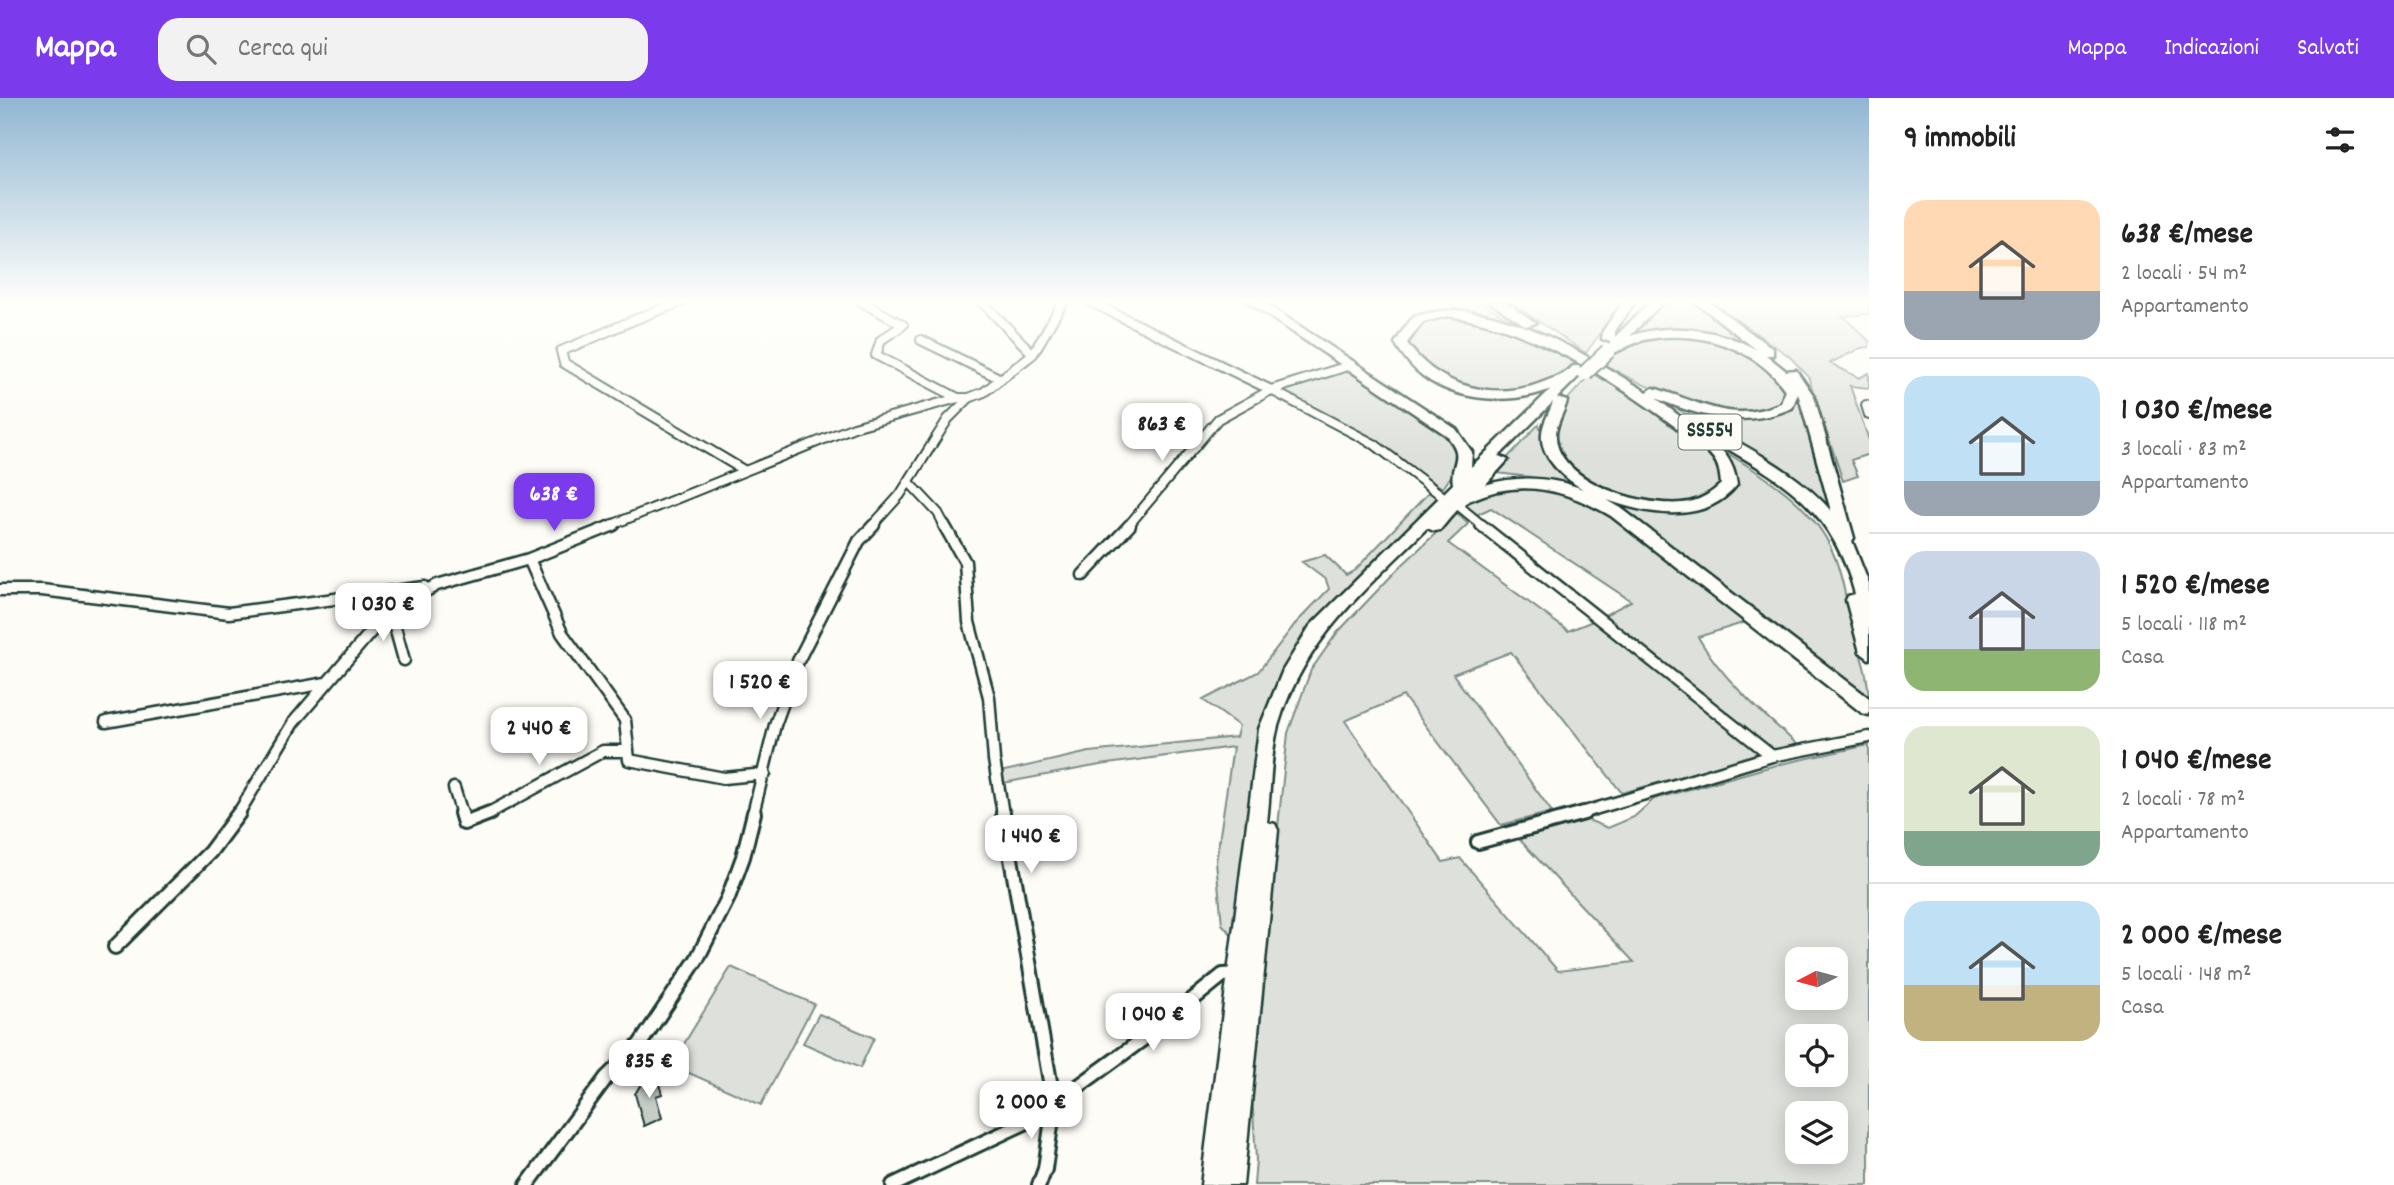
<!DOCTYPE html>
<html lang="it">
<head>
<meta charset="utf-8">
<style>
	body { margin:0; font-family:Dekko,sans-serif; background:#f2f2f2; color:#222; height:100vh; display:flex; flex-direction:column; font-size:26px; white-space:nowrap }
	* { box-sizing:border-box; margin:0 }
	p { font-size:23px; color:#767676 }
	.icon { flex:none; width:38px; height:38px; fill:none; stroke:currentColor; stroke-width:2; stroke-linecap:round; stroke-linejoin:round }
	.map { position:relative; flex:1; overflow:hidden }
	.side { display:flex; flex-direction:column; background:#fff; width:525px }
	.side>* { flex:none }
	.needle { width:46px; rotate:264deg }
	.tools { position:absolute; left:1785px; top:849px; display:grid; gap:14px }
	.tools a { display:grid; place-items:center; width:63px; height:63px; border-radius:14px; background:#fff; box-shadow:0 4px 18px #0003; font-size:35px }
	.price { position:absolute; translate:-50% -60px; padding:0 16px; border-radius:14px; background:#fff; color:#222; font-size:23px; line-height:46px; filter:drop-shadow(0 2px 4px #0008) }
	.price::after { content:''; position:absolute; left:50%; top:42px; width:21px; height:16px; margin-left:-10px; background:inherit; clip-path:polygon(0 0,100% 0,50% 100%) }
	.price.current { background:#7c3aed; color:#fff }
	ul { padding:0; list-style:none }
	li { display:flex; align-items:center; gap:21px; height:175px; padding:0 35px }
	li+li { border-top:2px solid #e0e0e0 }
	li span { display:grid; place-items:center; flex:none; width:196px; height:140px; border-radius:21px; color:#555 }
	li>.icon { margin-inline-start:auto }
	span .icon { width:84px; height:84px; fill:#fffc; stroke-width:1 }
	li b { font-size:30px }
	h2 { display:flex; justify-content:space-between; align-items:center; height:84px; padding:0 35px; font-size:30px }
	header { display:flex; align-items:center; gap:42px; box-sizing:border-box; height:98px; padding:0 35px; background:#7c3aed; color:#fff }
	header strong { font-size:33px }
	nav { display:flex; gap:38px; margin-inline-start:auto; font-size:24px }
	.search { width:490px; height:63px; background:#f2f2f2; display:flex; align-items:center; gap:18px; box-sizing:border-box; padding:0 24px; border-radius:21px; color:#767676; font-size:26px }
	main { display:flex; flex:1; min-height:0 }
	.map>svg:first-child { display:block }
</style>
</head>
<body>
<header>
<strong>Mappa</strong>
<div class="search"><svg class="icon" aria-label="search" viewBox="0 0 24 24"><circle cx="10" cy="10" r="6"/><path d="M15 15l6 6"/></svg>Cerca qui</div>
<nav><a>Mappa</a><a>Indicazioni</a><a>Salvati</a></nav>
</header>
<main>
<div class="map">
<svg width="1869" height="1087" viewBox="0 0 1869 1087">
	<rect width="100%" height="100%" fill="#fdfcf7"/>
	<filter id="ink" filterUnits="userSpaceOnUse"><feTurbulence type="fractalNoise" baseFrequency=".0143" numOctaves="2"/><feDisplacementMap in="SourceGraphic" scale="14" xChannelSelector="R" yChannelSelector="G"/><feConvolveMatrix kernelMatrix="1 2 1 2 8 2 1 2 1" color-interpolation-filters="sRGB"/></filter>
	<g filter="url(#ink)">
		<path fill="#dde0db" stroke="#7e8e88" stroke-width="2" fill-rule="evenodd" d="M1448 204H1481L1518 227 1457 212Z
			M1510 204H1623L1586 255Z
			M1662 204H1695L1785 273 1736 245 1658 232 1630 237Z
			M1711 204H1869V216L1843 218 1869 243V249L1861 250 1830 265 1859 280 1869 275V290L1850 288 1869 342V356L1851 362 1858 378 1843 383 1808 278 1789 258Z
			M1449 218C1494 221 1539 241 1578 264L1537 288 1521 293H1496L1453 284 1426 271 1406 245 1424 223Z
			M1686 238C1718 244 1780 259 1786 297 1755 345 1638 286 1602 265 1620 241 1659 239 1686 238Z
			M1349 270 1436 327 1455 345 1458 368 1443 390 1280 292Z
			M1593 273C1619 289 1709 343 1720 367 1723 376 1720 386 1717 394 1707 398 1696 405 1686 407 1643 413 1596 388 1562 365L1553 331 1566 303Z
			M1799 296 1836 422 1786 378 1661 301C1703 316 1746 332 1789 312Z
			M1539 326C1544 341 1543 360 1560 373 1572 381 1591 386 1605 391 1643 407 1703 437 1732 389L1712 346C1757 373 1813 404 1833 455 1843 477 1846 504 1852 527 1859 556 1869 574 1869 605L1602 400 1555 382 1497 375 1495 373Z
			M1531 384 1597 404 1749 523 1698 539C1722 581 1762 615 1798 647L1780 652 1770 650 1603 518 1631 503 1491 410 1476 417 1464 407 1483 396Z
			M1432 391 1441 399 1309 532 1279 578 1261 636 1233 838 1222 826 1216 764 1233 649 1100 667 1003 685 1000 674 1089 654 1236 639 1239 628 1203 602 1258 574 1295 526 1329 491 1326 482 1302 464 1325 457 1346 477 1355 472Z
			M1457 415 1468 426 1448 445 1568 533 1593 523 1761 656 1622 695 1511 554 1453 576 1552 714 1501 727 1403 598 1345 623 1443 764 1460 760 1558 873 1634 864 1519 741 1588 722 1608 730 1634 719 1654 701 1776 667 1869 647V1087H1254L1256 1061 1251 980 1288 635 1311 572 1337 535 1397 472ZM1797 861H1836V900H1797ZM1797 938H1836V976H1797ZM1797 1015H1836V1054H1797Z
			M731 869 814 906 761 1007 671 967Z
			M819 916 874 940 860 970 803 945Z"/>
		<path fill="#c6cdc7" stroke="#1f3d34" stroke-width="2" d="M656 976 662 996 656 998 662 1020 644 1028 635 996 641 986Z"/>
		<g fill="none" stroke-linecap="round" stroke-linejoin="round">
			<defs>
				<path id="street-far2" d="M682 204C640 217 602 237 561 253L564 265 745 373
					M862 204 903 227 881 242 876 257 958 300
					M982 204 1033 256
					M1091 204 1271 292 1351 267
					M921 242 1001 281
					M1869 308 1866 307 1869 317
					M909 384 938 415 945 428
					M1460 409 1483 428
					M609 428 854 329 958 300H969
					M872 428 900 397 948 321 969 300 984 294 1033 256 1063 204
					M1128 428 1218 321 1271 292 1374 346 1441 397"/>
				<path id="street-far1" d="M614 427 529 461 562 535 625 622 629 662 724 680 765 676
					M944 427 965 464 969 524 989 599 994 662 1003 716
					M1481 427 1772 658
					M1083 477 1130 427
					M0 492H42L229 515 425 489
					M387 515 393 522 404 562
					M106 624 326 585
					M454 690 462 716
					M238 716 293 625 387 515 437 487 529 461
					M487 716 603 653H625
					M753 716 775 627 798 563 859 443 874 427
					M1578 716 1772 658 1869 639"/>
				<path id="street" d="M461 715 464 725 490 715
					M1478 744 1584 715
					M115 849 210 754 239 715
					M527 1087 606 980 640 946 697 861 728 800 743 759 754 715
					M893 1087 1033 1021 1054 1006 1003 715
					M1039 1087 1045 1071 1054 1006 1146 939 1223 877 1239 876"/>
				<path id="highway" d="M1248 204H1263L1456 331 1472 354 1471 369 1551 291C1513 307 1457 304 1423 278 1411 269 1403 258 1395 245 1400 237 1407 225 1414 219 1418 217 1425 216 1429 215 1497 199 1590 260 1647 294L1653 290C1700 303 1731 327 1781 305L1785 292C1756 249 1698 232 1649 241 1634 243 1622 253 1608 257L1602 253 1610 247V244L1602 241 1603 233 1623 204H1635L1615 233V239L1650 204H1663L1630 238C1670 224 1721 231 1757 252L1695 204H1709L1773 251V257H1766L1786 273 1796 272 1814 298 1854 440 1852 443 1869 486V561L1860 554 1846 502 1848 498 1855 496C1831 405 1780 382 1704 337 1723 350 1734 364 1737 387 1706 427 1648 417 1607 402L1621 410 1869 600V617L1862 615 1611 418C1565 391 1521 380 1471 402 1460 406 1448 423 1440 432L1434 433 1427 430C1366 491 1304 541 1278 628 1270 657 1271 693 1267 724L1275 726 1278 732 1243 1087H1201L1259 631 1283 572 1310 528 1453 386C1449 364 1467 360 1446 337ZM1448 218C1474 222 1497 227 1520 237 1576 259 1629 294 1677 330 1689 339 1704 348 1714 361 1719 368 1720 376 1721 386 1711 395 1703 401 1689 404 1651 412 1558 386 1556 339 1555 327 1564 315 1567 303L1557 300 1583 274V268H1573C1564 278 1558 278 1546 283 1496 304 1438 290 1407 245L1423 224ZM1798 295 1831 413C1797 373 1747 350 1703 324H1693L1691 327 1656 300C1701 320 1746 330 1792 310ZM1553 304C1550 314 1543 324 1542 335 1539 359 1565 381 1583 391 1550 379 1519 377 1485 387L1508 362 1499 358Z
					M1490 204H1505L1536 225 1526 228Z"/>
			</defs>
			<use href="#street-far2" stroke="#1f3d34" stroke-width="12"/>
			<use href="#street-far1" stroke="#1f3d34" stroke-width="15"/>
			<use href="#street" stroke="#1f3d34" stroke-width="18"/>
			<use href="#highway" stroke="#1f3d34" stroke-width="5"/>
			<use href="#street-far2" stroke="#fdfcf7" stroke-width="8"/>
			<use href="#street-far1" stroke="#fdfcf7" stroke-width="10"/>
			<use href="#street" stroke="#fdfcf7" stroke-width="12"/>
			<use href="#highway" fill="#fdfcf7" fill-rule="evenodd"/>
			<defs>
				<path id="highway-bridge" d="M1585 275 1608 253"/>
			</defs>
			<use href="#highway-bridge" stroke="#1f3d34" stroke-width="18" stroke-linecap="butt"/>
			<use href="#highway-bridge" stroke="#fdfcf7" stroke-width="14"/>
		</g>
	</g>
	<linearGradient id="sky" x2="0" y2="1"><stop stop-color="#91b6d2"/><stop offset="0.57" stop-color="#fefefb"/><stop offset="1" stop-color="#fefefb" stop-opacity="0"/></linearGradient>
	<rect width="1869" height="357" fill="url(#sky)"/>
	<g text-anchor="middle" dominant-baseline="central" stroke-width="6" stroke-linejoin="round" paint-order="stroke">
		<rect fill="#fdfcf7" stroke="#62766e" stroke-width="2" x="1678.5" y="316.5" width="63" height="35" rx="5"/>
		<g font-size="21" font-weight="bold" fill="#1f3d34">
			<text x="1710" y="334">SS554</text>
		</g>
	</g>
</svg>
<div class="tools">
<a><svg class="needle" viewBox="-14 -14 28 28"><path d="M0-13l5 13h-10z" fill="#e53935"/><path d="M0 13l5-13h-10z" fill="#767676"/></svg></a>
<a><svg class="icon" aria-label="locate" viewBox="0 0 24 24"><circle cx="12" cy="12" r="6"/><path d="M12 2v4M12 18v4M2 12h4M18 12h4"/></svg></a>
<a><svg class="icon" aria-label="layers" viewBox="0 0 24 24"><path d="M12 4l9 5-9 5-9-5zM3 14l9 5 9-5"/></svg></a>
</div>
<b class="price" style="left:1162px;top:365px">863 €</b>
<b class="price current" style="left:554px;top:435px">638 €</b>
<b class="price" style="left:383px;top:545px">1 030 €</b>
<b class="price" style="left:760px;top:623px">1 520 €</b>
<b class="price" style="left:539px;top:669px">2 440 €</b>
<b class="price" style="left:1031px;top:777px">1 440 €</b>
<b class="price" style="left:1153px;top:955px">1 040 €</b>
<b class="price" style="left:649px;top:1002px">835 €</b>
<b class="price" style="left:1031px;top:1043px">2 000 €</b>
</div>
<section class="side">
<h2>9 immobili<svg class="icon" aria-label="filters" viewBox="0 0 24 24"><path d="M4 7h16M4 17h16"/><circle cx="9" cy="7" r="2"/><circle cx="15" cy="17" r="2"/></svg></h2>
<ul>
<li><span style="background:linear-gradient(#ffd9b3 65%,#9aa5b1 0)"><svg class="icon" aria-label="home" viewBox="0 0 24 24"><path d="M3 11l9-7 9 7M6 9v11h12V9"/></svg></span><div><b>638 €/mese</b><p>2 locali · 54 m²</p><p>Appartamento</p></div></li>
<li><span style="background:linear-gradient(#bfe0f5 75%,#9aa5b1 0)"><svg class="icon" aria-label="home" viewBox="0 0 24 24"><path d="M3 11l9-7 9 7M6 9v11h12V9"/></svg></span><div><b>1 030 €/mese</b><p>3 locali · 83 m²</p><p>Appartamento</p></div></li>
<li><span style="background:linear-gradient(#c9d6e8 70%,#8fb573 0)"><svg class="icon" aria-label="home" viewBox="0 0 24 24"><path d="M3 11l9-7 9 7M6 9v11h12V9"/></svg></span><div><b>1 520 €/mese</b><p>5 locali · 118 m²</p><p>Casa</p></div></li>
<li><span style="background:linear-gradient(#dfe7d0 75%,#7fa58c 0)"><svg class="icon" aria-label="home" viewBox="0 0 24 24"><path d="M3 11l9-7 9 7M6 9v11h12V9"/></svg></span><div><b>1 040 €/mese</b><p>2 locali · 78 m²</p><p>Appartamento</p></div></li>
<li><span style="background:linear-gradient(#bfe0f5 60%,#c2b280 0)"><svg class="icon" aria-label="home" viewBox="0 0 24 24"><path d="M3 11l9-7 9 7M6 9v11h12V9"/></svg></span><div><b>2 000 €/mese</b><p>5 locali · 148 m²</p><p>Casa</p></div></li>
</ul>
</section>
</main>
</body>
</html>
